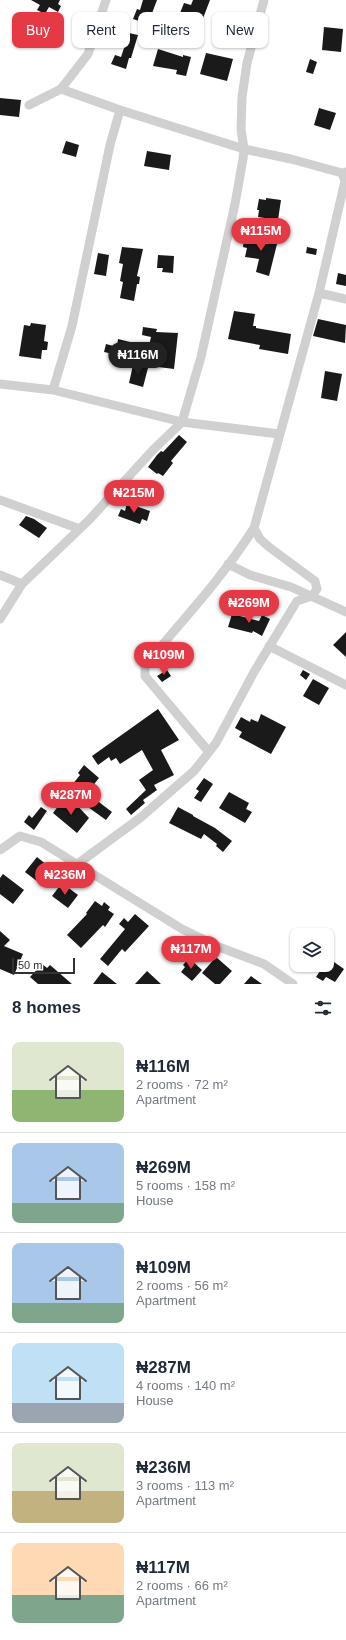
<!DOCTYPE html>
<html lang="en">
<head>
<meta charset="utf-8">
<style>
	body { margin:0; font-family:Helvetica,sans-serif; background:#f6f6f7; color:#1f2937; height:100vh; display:flex; flex-direction:column; font-size:15px; white-space:nowrap }
	* { box-sizing:border-box; margin:0 }
	p { font-size:13px; color:#747a83 }
	.icon { flex:none; width:22px; height:22px; fill:none; stroke:currentColor; stroke-width:2; stroke-linecap:round; stroke-linejoin:round }
	.map { position:relative; height:984px; overflow:hidden }
	.sheet { display:flex; flex-direction:column; background:#fff; flex:1 }
	.sheet>* { flex:none }
	.guide { position:absolute; left:12px; top:12px; width:322px; height:36px; display:flex; gap:8px }
	.tools { position:absolute; left:290px; top:928px; display:grid; gap:8px }
	.tools a { display:grid; place-items:center; width:44px; height:44px; border-radius:8px; background:#fff; box-shadow:0 1px 3px #0004; font-size:20px }
	.scale { position:absolute; left:12px; bottom:10px; width:63px; box-sizing:border-box; padding-left:4px; border:2px solid #333; border-top:0; font-size:11px; line-height:14px; white-space:nowrap; color:#333; -webkit-text-stroke:3px #fff; paint-order:stroke }
	.price { position:absolute; translate:-50% -34px; padding:0 9px; border-radius:14px; background:#e63946; color:#fff; font-size:13px; line-height:26px; filter:drop-shadow(0 1px 2px #0008) }
	.price::after { content:''; position:absolute; left:50%; top:24px; width:12px; height:9px; margin-left:-6px; background:inherit; clip-path:polygon(0 0,100% 0,50% 100%) }
	.price.current { background:#222; color:#fff }
	ul { padding:0; list-style:none }
	li { display:flex; align-items:center; gap:12px; height:100px; padding:0 12px }
	li+li { border-top:1px solid #e0e1e3 }
	li span { display:grid; place-items:center; flex:none; width:112px; height:80px; border-radius:8px; color:#555 }
	li>.icon { margin-inline-start:auto }
	span .icon { width:48px; height:48px; fill:#fffc; stroke-width:1 }
	li b { font-size:17px }
	h2 { display:flex; justify-content:space-between; align-items:center; height:48px; padding:0 12px; font-size:17px }
	.tag { padding:0 14px; border-radius:8px; background:#fff; box-shadow:0 1px 3px #0004; font-size:14px; line-height:36px }
	.tag.current { background:#e63946; color:#fff }
	.map>svg:first-child { display:block }
</style>
</head>
<body>
<div class="map">
<svg width="346" height="984" viewBox="0 0 346 984">
	<rect width="100%" height="100%" fill="#fff"/>
	<path fill="#1a1a1a" d="M31 0H60L58 4 61 6 58 12 49 7 45 14 37 10 40 5Z
		M143 0H157L148 24 133 19 137 9 140 10Z
		M193 0H210L202 21 180 13 184 3 191 5Z
		M22 25 38 34 32 46 16 37Z
		M324 27 343 29 341 52 322 50Z
		M129 33 138 35 131 58H129L126 69 111 64 115 55 121 57Z
		M158 49 183 57V55L191 57 186 76 176 74 177 70 153 66Z
		M206 53 233 59 227 81 200 74Z
		M310 59 317 62 313 74 306 72Z
		M0 98 21 100 19 117 0 115Z
		M319 108 336 113 330 130 314 125Z
		M66 141 79 145 76 157 62 153Z
		M147 151 171 155 169 170 144 166Z
		M266 198 281 200 278 220 258 217 259 210H257L259 199 266 200Z
		M249 234 267 237 266 242 277 244 269 276 256 272 259 259 245 257 247 248 243 247 244 238 249 239Z
		M122 247 143 249 137 276 140 277 139 284H137L134 301 120 298 123 282 120 281 123 264 119 263Z
		M307 247 317 249 316 255 306 253Z
		M98 253 109 255 106 276 94 274Z
		M158 255 174 256 173 273 162 272 163 268H157Z
		M338 273 346 275V286L336 284Z
		M234 311 255 314 253 326H256V328L291 334 288 354 259 349 260 345 228 339Z
		M318 319 346 325 345 343 313 336Z
		M31 323 46 325 44 341 48 342 47 350H42L41 359 19 356 24 325 30 326Z
		M143 327 157 329 156 332 178 333 174 369 158 367 161 348 149 346 151 337 142 335Z
		M118 339 130 342 127 357 104 352 106 344 117 347Z
		M133 365 148 368 143 387 129 383Z
		M325 371 342 374 337 401 321 398Z
		M179 435 187 442 171 461 173 463 163 476 158 473 157 474 148 467 157 455 161 451 163 452Z
		M127 503 150 511 147 521 142 519 140 524 118 516 121 509 125 511Z
		M26 516 34 519 47 528 39 538 19 525Z
		M232 614 259 621 262 615 270 619 262 636 253 631 252 633 228 627Z
		M346 632V657L333 645Z
		M167 670 171 676 162 682 157 676Z
		M303 670 310 674 306 680 300 675Z
		M313 679 329 688 319 705 303 696Z
		M158 709 179 740 161 750 174 775 154 785 157 790 143 800 145 803 131 815 126 809 146 790 139 780 153 770 142 750 120 764 116 758 111 761 109 757 98 765 92 756Z
		M261 714 286 727 271 754 239 737 242 732 235 728 241 717 250 722 251 719 258 722Z
		M84 765 99 778 87 793 112 812 106 820 74 797 79 791 72 785 80 775 78 773Z
		M204 778 213 784 201 802 194 798 199 791 196 789Z
		M229 792 249 803 246 809 252 812 245 823 219 808Z
		M72 800 89 818 77 833 53 813 62 801 68 805Z
		M41 807 47 811 34 830 24 822 29 815 32 818Z
		M178 807 193 815V816L215 828 232 841 223 852 216 846 217 844 204 834 201 839 169 823Z
		M37 857 52 869 48 874 46 872 38 882 25 872Z
		M3 874 24 890 13 904 0 894V878Z
		M62 883 78 895 68 908 52 896Z
		M95 901 102 906 104 902 110 907 108 910 114 914 105 927 103 925 81 948 67 935 87 914 86 913Z
		M135 914 149 926 125 952 122 949 108 966 100 959 125 929 119 924 124 918 128 922Z
		M0 931 10 940 4 946 23 954 14 975 0 969Z
		M216 957 232 971 220 984H215L202 973Z
		M189 958 202 970 192 981 181 972 185 967 183 965Z
		M334 962 344 969 335 982 326 977 323 981 316 977 324 965 331 968Z
		M42 964 47 968 50 965 72 984H38L30 977Z
		M147 971 161 984H135Z
		M102 972 117 984H93Z
		M251 976 262 984H244Z"/>
	<g fill="none" stroke-linecap="round" stroke-linejoin="round">
		<path stroke="#d0d0d0" stroke-width="9" d="M61 89 120 110 244 149 291 159 342 173 346 172
			M29 105 61 89 88 54 106 0
			M319 293 346 299
			M0 384 53 390 182 422 279 434
			M53 390 72 326 110 145 120 110
			M0 500 80 529
			M228 564 250 575 291 587 346 612
			M0 575 22 584
			M0 619 22 584 89 520 152 451 182 422 201 357 235 204 243 159 244 149 241 129 242 97 247 63 264 0
			M269 646 346 685
			M209 752 145 676V665C183 620 223 577 254 528
			M0 850 20 836 41 842 182 929 219 947 264 964 293 984
			M76 865 140 818 194 771 216 743 254 672 297 601 312 596 317 589 315 581 269 547 260 539 254 528 319 293 345 181 342 173"/>
	</g>
</svg>
<div class="tools">
<a><svg class="icon" aria-label="layers" viewBox="0 0 24 24"><path d="M12 4l9 5-9 5-9-5zM3 14l9 5 9-5"/></svg></a>
</div>
<div class="scale">50 m</div>
<b class="price" style="left:261px;top:252px">₦115M</b>
<b class="price current" style="left:138px;top:376px">₦116M</b>
<b class="price" style="left:134px;top:514px">₦215M</b>
<b class="price" style="left:249px;top:624px">₦269M</b>
<b class="price" style="left:164px;top:676px">₦109M</b>
<b class="price" style="left:71px;top:816px">₦287M</b>
<b class="price" style="left:65px;top:896px">₦236M</b>
<b class="price" style="left:191px;top:970px">₦117M</b>
<div class="guide">
<a class="tag current">Buy</a>
<a class="tag">Rent</a>
<a class="tag">Filters</a>
<a class="tag">New</a>
</div>
</div>
<section class="sheet">
<h2>8 homes<svg class="icon" aria-label="filters" viewBox="0 0 24 24"><path d="M4 7h16M4 17h16"/><circle cx="9" cy="7" r="2"/><circle cx="15" cy="17" r="2"/></svg></h2>
<ul>
<li><span style="background:linear-gradient(#dfe7d0 60%,#8fb573 0)"><svg class="icon" aria-label="home" viewBox="0 0 24 24"><path d="M3 11l9-7 9 7M6 9v11h12V9"/></svg></span><div><b>₦116M</b><p>2 rooms · 72 m²</p><p>Apartment</p></div></li>
<li><span style="background:linear-gradient(#a9c7e8 75%,#7fa58c 0)"><svg class="icon" aria-label="home" viewBox="0 0 24 24"><path d="M3 11l9-7 9 7M6 9v11h12V9"/></svg></span><div><b>₦269M</b><p>5 rooms · 158 m²</p><p>House</p></div></li>
<li><span style="background:linear-gradient(#a9c7e8 75%,#7fa58c 0)"><svg class="icon" aria-label="home" viewBox="0 0 24 24"><path d="M3 11l9-7 9 7M6 9v11h12V9"/></svg></span><div><b>₦109M</b><p>2 rooms · 56 m²</p><p>Apartment</p></div></li>
<li><span style="background:linear-gradient(#bfe0f5 75%,#9aa5b1 0)"><svg class="icon" aria-label="home" viewBox="0 0 24 24"><path d="M3 11l9-7 9 7M6 9v11h12V9"/></svg></span><div><b>₦287M</b><p>4 rooms · 140 m²</p><p>House</p></div></li>
<li><span style="background:linear-gradient(#dfe7d0 60%,#c2b280 0)"><svg class="icon" aria-label="home" viewBox="0 0 24 24"><path d="M3 11l9-7 9 7M6 9v11h12V9"/></svg></span><div><b>₦236M</b><p>3 rooms · 113 m²</p><p>Apartment</p></div></li>
<li><span style="background:linear-gradient(#ffd9b3 65%,#7fa58c 0)"><svg class="icon" aria-label="home" viewBox="0 0 24 24"><path d="M3 11l9-7 9 7M6 9v11h12V9"/></svg></span><div><b>₦117M</b><p>2 rooms · 66 m²</p><p>Apartment</p></div></li>
</ul>
</section>
</body>
</html>
